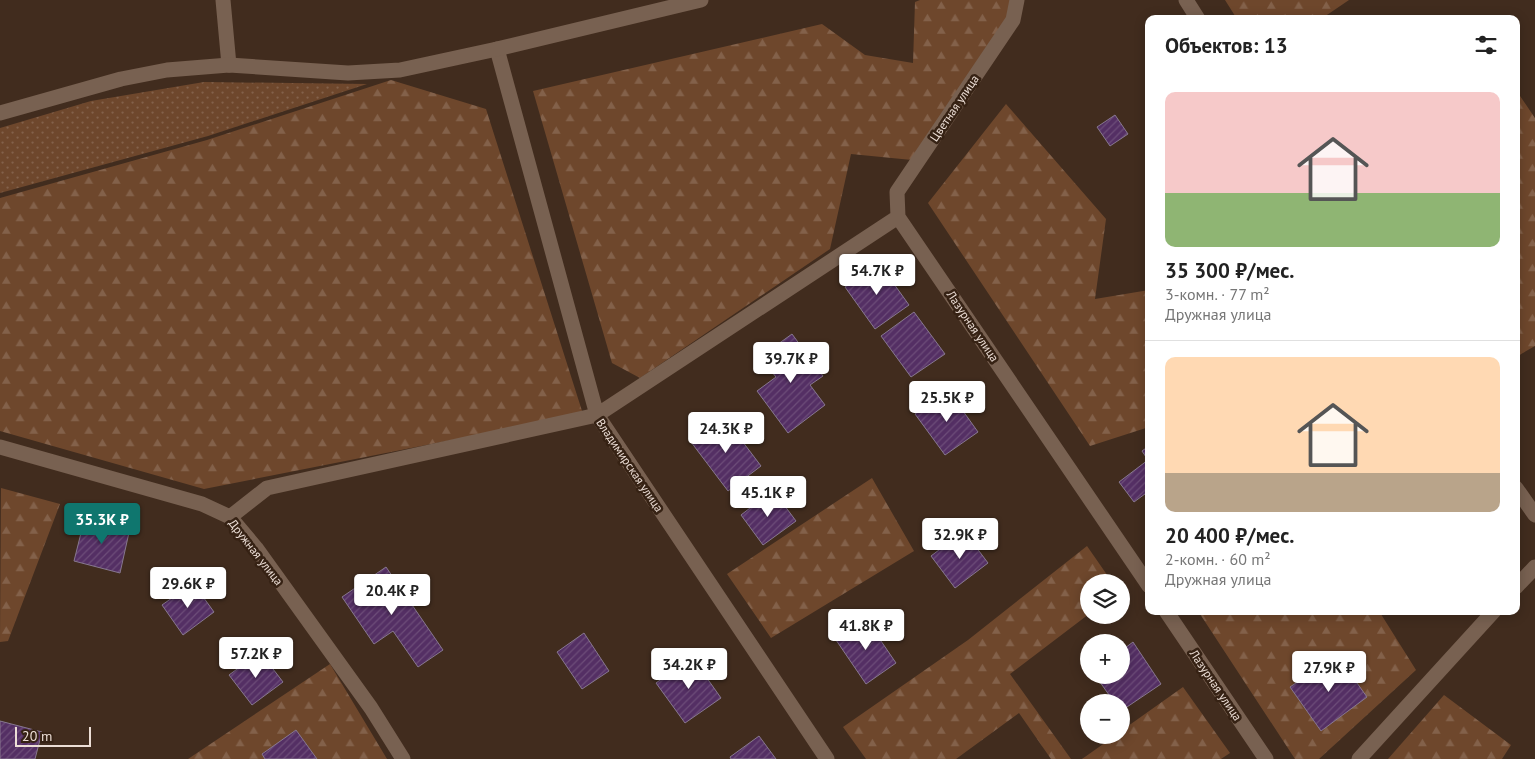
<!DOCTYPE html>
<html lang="ru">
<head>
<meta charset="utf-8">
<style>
	body { margin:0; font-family:"PT Sans",sans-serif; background:#f6f6f6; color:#222; height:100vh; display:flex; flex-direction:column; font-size:19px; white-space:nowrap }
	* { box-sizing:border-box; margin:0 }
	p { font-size:16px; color:#767676 }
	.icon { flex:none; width:28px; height:28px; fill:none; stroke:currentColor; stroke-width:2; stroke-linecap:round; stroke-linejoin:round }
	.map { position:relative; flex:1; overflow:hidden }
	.panel { position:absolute; left:1145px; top:15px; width:375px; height:600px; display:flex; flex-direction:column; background:#fff; border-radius:10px; box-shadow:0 2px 12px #0003 }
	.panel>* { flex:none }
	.controls { position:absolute; left:1080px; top:574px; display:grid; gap:10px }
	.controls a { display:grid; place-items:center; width:50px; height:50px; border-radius:50%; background:#fff; box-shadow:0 2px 12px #0003; font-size:25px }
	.scale { position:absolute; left:15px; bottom:12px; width:76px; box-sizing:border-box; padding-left:5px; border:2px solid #ecded6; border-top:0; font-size:14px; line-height:18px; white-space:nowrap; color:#ecded6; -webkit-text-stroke:4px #362214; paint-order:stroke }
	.price { position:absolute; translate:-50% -42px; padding:0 11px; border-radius:5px; background:#fff; color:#222; font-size:16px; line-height:32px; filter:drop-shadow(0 1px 2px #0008) }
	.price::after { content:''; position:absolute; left:50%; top:30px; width:15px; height:11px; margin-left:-8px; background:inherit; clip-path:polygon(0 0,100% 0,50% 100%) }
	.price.active { background:#0f766e; color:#fff }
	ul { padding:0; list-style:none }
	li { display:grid; align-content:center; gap:10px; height:265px; padding:0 20px }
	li+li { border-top:1px solid #e0e0e0 }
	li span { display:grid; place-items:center; height:155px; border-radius:10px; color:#555 }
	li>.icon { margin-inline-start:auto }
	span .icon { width:90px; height:90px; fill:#fffc; stroke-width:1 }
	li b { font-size:21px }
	h2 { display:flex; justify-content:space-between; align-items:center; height:60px; padding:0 20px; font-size:21px }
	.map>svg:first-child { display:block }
</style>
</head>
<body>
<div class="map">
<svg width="1535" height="759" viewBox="0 0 1535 759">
	<defs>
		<pattern id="grass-dots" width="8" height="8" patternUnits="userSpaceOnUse" patternTransform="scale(1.25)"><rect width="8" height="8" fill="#6e472c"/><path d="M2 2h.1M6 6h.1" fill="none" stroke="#83614a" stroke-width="1.8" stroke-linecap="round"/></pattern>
		<pattern id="forest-firs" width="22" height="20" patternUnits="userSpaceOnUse" patternTransform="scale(1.25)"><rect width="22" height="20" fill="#6e472c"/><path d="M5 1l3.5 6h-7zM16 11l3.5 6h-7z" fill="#83614a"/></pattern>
		<pattern id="building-hatch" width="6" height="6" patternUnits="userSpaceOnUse" patternTransform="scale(1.25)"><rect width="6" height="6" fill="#542f64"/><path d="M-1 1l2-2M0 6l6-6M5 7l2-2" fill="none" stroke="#6d4d79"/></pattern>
	</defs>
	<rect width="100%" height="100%" fill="#412c1e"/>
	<path fill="url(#grass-dots)" d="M204 82 367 84 208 136 0 193V128L91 101Z"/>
	<path fill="url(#forest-firs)" d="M920 0H1011L1010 24 912 160 851 154 830 249 640 378 612 363 533 91 822 24 865 55 913 63 915 2Z
		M1225 0H1349L1321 19H1237Z
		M391 80 486 109 583 414 204 489 0 431V198L207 140Z
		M1516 90 1535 118V346L1516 357Z
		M1006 104 1106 219 1095 299 1149 290V427L1090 446 928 203Z
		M872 478 914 551 771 638 727 574Z
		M1 488 60 504 8 641 0 642Z
		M1087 546 1112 582H1089V614L1010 674 1071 759H1051L1019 713 956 759H866L843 727 968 640Z
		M1198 611H1379L1416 670 1319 759H1295Z
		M330 664 387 759H188Z
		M1183 687 1230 753 1221 759H1082L1116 735H1121V731Z
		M1444 695 1511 745 1502 759H1388Z"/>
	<path fill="url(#building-hatch)" stroke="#87788f" d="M1115 115 1128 134 1110 146 1097 127Z
		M879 263 909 305 875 329 845 287Z
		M914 312 945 354 911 377 881 336Z
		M792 334 823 376 810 385 825 405 788 433 757 391 776 377 760 357Z
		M948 390 978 432 945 455 915 414Z
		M724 417 761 466 728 491 691 442Z
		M1149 446V491L1134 502 1119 482 1148 460 1142 451Z
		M773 490 796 521 763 545 741 515Z
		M85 517 130 528 120 573 74 561Z
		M964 531 988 563 955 588 931 556Z
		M386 567 443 650 418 667 393 631 374 644 342 597Z
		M193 583 214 612 183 635 162 605Z
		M866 619 896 663 866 684 836 640Z
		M584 633 609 671 582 689 557 652Z
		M1133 642 1161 684 1121 711V702H1114L1095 675H1121V651Z
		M260 652 283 682 252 705 229 675Z
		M1337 655 1367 697 1321 731 1290 687Z
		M692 657 721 698 685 723 656 683Z
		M0 721 42 732 35 759H0Z
		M296 730 317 759H265L262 754Z
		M759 736 776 759H731L730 757Z"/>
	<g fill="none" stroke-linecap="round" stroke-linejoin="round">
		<path stroke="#786151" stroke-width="15" d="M223 0 229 65
			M1186 0 1198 19
			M497 49 597 415 827 759
			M898 217 897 192 1013 20 1017 0
			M0 447 202 504 230 517 256 548 371 708 403 759
			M1516 488 1535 515
			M230 517 267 488 597 415 898 217 1149 586
			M1516 587 1535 567
			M1166 611 1266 759
			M1359 759 1494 611"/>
		<path stroke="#786151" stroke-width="15" d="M0 113 121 79 167 70 229 65 348 73 400 70 497 49 701 0"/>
	</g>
	<g text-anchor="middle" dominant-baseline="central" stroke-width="5" stroke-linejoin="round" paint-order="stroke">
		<g font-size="12" fill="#ecded6" stroke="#362214">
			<text transform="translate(954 108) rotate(-56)">Цветная улица</text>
			<text transform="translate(973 326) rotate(56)">Лазурная улица</text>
			<text transform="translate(630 465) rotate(56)">Владимирская улица</text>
			<text transform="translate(256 552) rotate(52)">Дружная улица</text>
			<text transform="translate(1216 685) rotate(56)">Лазурная улица</text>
		</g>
	</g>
</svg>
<div class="controls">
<a><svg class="icon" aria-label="layers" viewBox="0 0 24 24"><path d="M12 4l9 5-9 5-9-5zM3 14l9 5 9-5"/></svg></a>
<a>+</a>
<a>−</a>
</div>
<div class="scale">20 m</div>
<b class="price" style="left:877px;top:296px">54.7K ₽</b>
<b class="price" style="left:791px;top:384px">39.7K ₽</b>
<b class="price" style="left:947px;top:423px">25.5K ₽</b>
<b class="price" style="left:726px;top:454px">24.3K ₽</b>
<b class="price" style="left:768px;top:518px">45.1K ₽</b>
<b class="price active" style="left:102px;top:545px">35.3K ₽</b>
<b class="price" style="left:960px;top:560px">32.9K ₽</b>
<b class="price" style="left:188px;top:609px">29.6K ₽</b>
<b class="price" style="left:392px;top:616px">20.4K ₽</b>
<b class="price" style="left:866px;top:651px">41.8K ₽</b>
<b class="price" style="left:256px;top:679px">57.2K ₽</b>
<b class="price" style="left:689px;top:690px">34.2K ₽</b>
<b class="price" style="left:1329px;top:693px">27.9K ₽</b>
<section class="panel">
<h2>Объектов: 13<svg class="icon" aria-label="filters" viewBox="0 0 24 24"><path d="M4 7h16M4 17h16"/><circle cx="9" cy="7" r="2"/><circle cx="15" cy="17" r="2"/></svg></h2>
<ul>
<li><span style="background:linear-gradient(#f6c9c9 65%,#8fb573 0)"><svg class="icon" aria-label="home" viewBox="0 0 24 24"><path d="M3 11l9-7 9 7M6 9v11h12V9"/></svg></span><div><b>35 300 ₽/мес.</b><p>3-комн. · 77 m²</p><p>Дружная улица</p></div></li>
<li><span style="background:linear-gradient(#ffd9b3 75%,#b9a48a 0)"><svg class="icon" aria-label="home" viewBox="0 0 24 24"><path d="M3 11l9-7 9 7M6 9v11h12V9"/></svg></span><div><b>20 400 ₽/мес.</b><p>2-комн. · 60 m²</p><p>Дружная улица</p></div></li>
</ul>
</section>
</div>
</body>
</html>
